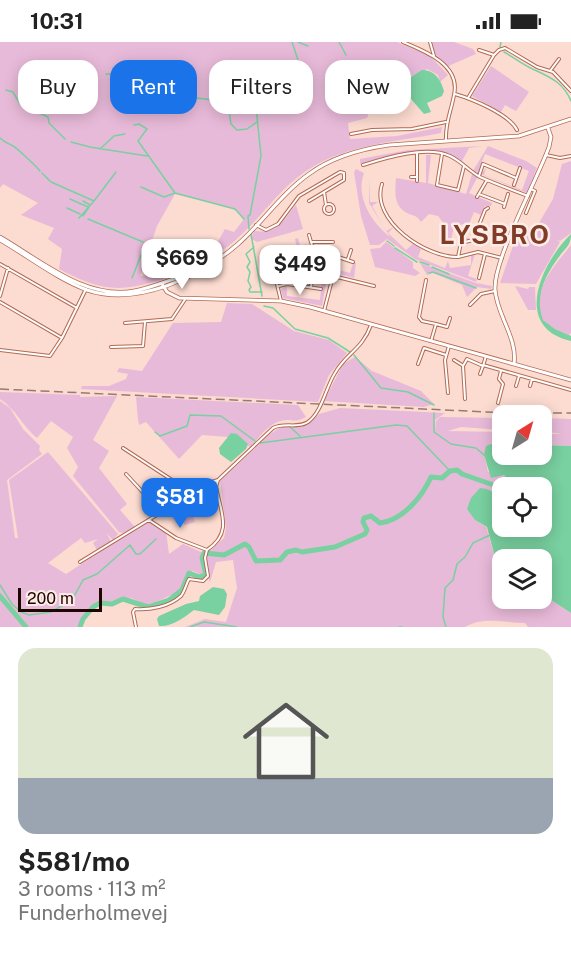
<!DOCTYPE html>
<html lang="en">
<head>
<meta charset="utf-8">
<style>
	body { margin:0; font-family:"Public Sans",sans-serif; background:#f2f2f2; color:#222; height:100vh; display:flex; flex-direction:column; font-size:22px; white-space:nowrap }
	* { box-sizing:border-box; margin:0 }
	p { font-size:20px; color:#767676 }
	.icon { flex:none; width:33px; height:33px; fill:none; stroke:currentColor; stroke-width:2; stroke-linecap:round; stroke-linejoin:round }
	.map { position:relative; height:585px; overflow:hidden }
	.side { display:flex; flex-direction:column; background:#fff; flex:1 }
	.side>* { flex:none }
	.top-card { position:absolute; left:18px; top:18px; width:536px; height:54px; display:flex; gap:12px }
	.needle { width:39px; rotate:37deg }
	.fabs { position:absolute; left:492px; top:363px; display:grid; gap:12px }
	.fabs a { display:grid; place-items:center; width:60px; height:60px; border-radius:12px; background:#fff; box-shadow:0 3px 15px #0003; font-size:30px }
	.scale { position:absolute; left:18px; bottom:15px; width:84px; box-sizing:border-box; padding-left:6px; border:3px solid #200601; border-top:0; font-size:16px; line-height:21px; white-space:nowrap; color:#200601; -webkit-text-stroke:4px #fdece7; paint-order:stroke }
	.price { position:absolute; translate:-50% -51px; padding:0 14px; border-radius:12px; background:#fff; color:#222; font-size:20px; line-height:39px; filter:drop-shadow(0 2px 3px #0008) }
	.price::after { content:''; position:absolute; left:50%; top:36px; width:18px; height:14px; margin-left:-9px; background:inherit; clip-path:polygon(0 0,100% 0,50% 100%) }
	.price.active { background:#1a73e8; color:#fff }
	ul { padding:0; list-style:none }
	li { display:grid; align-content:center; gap:12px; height:318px; padding:0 18px }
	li+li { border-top:2px solid #e0e0e0 }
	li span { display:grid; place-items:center; height:186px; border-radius:18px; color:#555 }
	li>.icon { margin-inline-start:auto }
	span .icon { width:108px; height:108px; fill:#fffc; stroke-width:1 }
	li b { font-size:26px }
	.chip { padding:0 21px; border-radius:18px; background:#fff; box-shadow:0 3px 15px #0003; font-size:21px; line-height:54px }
	.chip.active { background:#1a73e8; color:#fff }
	.status { display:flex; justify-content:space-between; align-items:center; height:42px; padding:0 30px; background:#fff; direction:ltr }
	.status svg { height:16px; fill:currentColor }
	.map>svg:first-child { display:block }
</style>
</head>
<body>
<div class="status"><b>10:31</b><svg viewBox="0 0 49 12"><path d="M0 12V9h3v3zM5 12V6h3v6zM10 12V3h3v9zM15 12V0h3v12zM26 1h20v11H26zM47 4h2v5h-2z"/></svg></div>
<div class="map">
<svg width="571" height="585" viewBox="0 0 571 585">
	<rect width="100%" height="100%" fill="#fcdbd0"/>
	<path fill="#e8bad9" d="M0 0H397L430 14 448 33 440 40 438 33 427 27 410 35 404 44 388 40 378 42C382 54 371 64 367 76L348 81 350 97 397 94 442 85 441 91C391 101 340 102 298 135 276 152 260 176 240 194 230 204 218 211 207 219L225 187 234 190 244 177 235 167 175 152 157 184 140 234 149 233 161 225 164 237C120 251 100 249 59 227L62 207 48 197 54 186 21 173 38 161 3 142 0 146Z
		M430 0H454L473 7 476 12 446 25 434 14Z
		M491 24 529 50 516 69 505 63 501 70 472 54Z
		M483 104 469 106 461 121C458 118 454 114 450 112 427 102 383 115 360 122V117L408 108Z
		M488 104 526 119 537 126 527 151 481 132 486 126 484 133 522 148 529 129 485 112 478 131 473 129Z
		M426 113H431L428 141 466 152 472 132 484 138 477 136 469 151 492 161 491 164H485L481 173 474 170 464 194 470 197 465 198 464 190 455 187 464 186 467 181 454 185 451 198 445 195V183L438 174 429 172 421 180C417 174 415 174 409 172 393 165 395 151 396 136L426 141Z
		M571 119V191L560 199 556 197 560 200 536 242 500 241 520 184 526 187 536 186 553 157 562 122Z
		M356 127 364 131C355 155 372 181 390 195L369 161 370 137V160H378L372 164 386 189 394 185 388 191 406 208 413 202 421 207 418 215 445 226 448 219 450 226 471 223V214L475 212 468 234 477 237 476 240 415 217 387 197 379 203H370L361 174 354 130Z
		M296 163 303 187 257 200 250 196 255 189C278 192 282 179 296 163Z
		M298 196 300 204 310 201 300 206 304 220 314 218 313 223 302 222 300 239 311 241 309 244 293 242 290 231 282 233 280 225 293 222V218L300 216 299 205H297L295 197Z
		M386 200 413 220V226L420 231 415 234 375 225 370 207 380 206Z
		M571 203V291L569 293 555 287 543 278C531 247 553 226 571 203Z
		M317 216V226L334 227 335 216H338L336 227 350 231 353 221H356L354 236 328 229 322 264 283 256 281 247 287 244V254L320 258 322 236 319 235V230L315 229Z
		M420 221 476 241 492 244 491 247 477 245 467 255 462 243 433 231 427 233Z
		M515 244 528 247 529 245H535L536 268H528Z
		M227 261 252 262 294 289 329 298 347 311 329 333 318 360 81 347 82 344H109L126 337 128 332 117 330 119 326 142 329 173 281 221 280Z
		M355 315 372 329 421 349 434 362 424 365 324 359 343 322Z
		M0 350 80 353V355L117 354 93 398 109 409 99 426 127 462 120 468 135 485 123 491 119 490 73 434 78 425 67 406 73 395 51 379 37 396C22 384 16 367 0 357Z
		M136 355 298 363 306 375C293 382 293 376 281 379 269 381 258 397 250 405L233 391 228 395 202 393 179 417 146 380 139 383C137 373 137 364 136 355Z
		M0 359 10 366 23 387 40 404 39 408 42 412 7 438 15 496H18L9 438 48 410 118 492 113 498 106 491 111 499 97 508 93 501 98 497 85 501 81 496 48 521 66 532 148 479 166 489 169 512 183 502 201 510 211 508 224 496 226 486 220 439 270 392 281 385 304 384 319 372 340 366 445 371 435 378 436 389V379L440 375 502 376V388L461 385 448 389 502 390V402H491L484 413 488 430 507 434 514 445 502 446V454H501L487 447 475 478 486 485 497 523 502 526V556H542V552L571 571V585H528L525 581C504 581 485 574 465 585H185L205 577 226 580 237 546 233 518 216 520 210 540 201 519 204 530 203 534 193 529 187 530 181 547 173 555 171 553 148 564 131 556 96 562 78 585H0Z
		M542 376 571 377V404L542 403V392H562L542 389Z
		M186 457 195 480 185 483 171 465Z"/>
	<path fill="#79d0a0" d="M422 28C435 28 441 38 444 49L442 54 427 61 431 70 424 72 405 50 404 44 411 35Z
		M571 192C571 202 567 205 561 212 546 232 534 253 543 278L555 287 571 294V299C511 285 542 220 571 192Z
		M231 391 237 392 248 402 246 407 231 420 220 412 219 406Z
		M491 402H502V412H542V403L571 404V571L542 552V518H502V526L497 523 487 485 475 478 467 467 471 456 480 446 487 447 502 454V484H542V446L514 445 504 433 491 436 484 413 486 404Z
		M213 545 224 547 227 552 225 565 219 573 194 568C185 575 172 585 159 584L157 577 159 574 186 562 199 559 200 554Z"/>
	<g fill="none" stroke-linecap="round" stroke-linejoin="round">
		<path stroke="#79d0a0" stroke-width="1.5" d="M298 0 308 4
			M339 0 346 13
			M500 5 501 0
			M504 10C515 16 526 25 537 29 552 36 564 42 571 59
			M106 32H110C121 46 133 44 129 64L138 67 139 71
			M113 33 115 31 113 26
			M165 34 164 38 169 41
			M168 35 175 38
			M182 38 196 50 193 57
			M154 39 162 50
			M121 43 123 26
			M173 47 178 51 182 50 186 55
			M6 48 13 50 20 62 48 75 49 81 65 97
			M147 51 150 49 155 51 162 50 169 41 188 34
			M165 53C180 57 213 53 222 64L219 69H229L231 82 237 88 247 87 257 80
			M19 59 36 41
			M135 64 137 56
			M134 83 139 82 147 87 138 99 175 151 235 167 244 177
			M0 96C5 101 8 101 13 104 17 106 37 125 40 129
			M71 100 90 105 147 114
			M100 107 114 94 125 92
			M42 131 51 140 94 159 79 176
			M141 145 164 155 175 151
			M70 157 88 165
			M83 159 90 163
			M94 159 116 130
			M67 166 80 172
			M83 174 89 165
			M88 177 143 200
			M249 187 248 174 250 173 261 114 256 65 270 50 278 33 284 32 298 18 292 0
			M251 192 262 254
			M387 199 394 204
			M254 205 246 212 250 220 247 225 250 230 248 239 251 245 249 248 250 250H262
			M395 206 417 220
			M420 220 429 223
			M432 225 449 232
			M429 231 433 230 476 246
			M132 236 141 213
			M264 264 273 266 295 287 328 296 350 310
			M354 313 381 346 408 350 434 363
			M434 371V390L451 402 476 406 484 413
			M290 385 300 394
			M155 390 160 394 187 384 190 373 221 374 255 399
			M260 401 396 383 407 384 450 429
			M0 543 12 562 21 570 29 573 51 570 72 558 83 538 97 532 130 503 136 512H140L156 497
			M190 585 204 580 237 585
			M399 585H402
			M446 585 443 575 445 546 453 538 457 522 465 515 473 501 490 493"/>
		<path stroke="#79d0a0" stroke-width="5" d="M0 554 26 585
			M80 585 83 577 93 565 100 561 112 562 123 557 148 565 169 558 182 548 189 531 199 535 206 533 202 516 204 511 224 513 245 502 249 505 256 519 280 518 287 510 296 508 302 510 335 505 365 492 367 488 363 480 364 476 371 474 380 481C403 478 422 455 431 435L442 436 450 429 457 428 462 432 502 446"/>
		<defs>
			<path id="street" d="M403 0C425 9 461 23 454 53 451 70 445 81 446 99
				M430 0 434 14
				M479 8 494 13
				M550 29 559 17
				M455 52C472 57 509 72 517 88
				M468 56 494 13 499 8 505 6 537 25 553 30 571 49
				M351 92 372 88 412 87 446 80
				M417 111V139
				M442 112 437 143 458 148 464 124
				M546 113 560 116 571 114
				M363 123C385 116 427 103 450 114 461 119 469 129 480 135 496 142 512 148 528 154
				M479 134 483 122 516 136
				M411 135H417
				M382 142C370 179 427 216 458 215
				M514 143 520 126
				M324 150 326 163
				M479 152 505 162
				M477 155 487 138
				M324 167a5 5 0 1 1 10 0a5 5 0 1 1-10 0Z
				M504 165 508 152
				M526 171 535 149 531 147
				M256 183 266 188 278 182 299 154 340 130 344 131V138L309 159
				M463 191 458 215 478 210 502 216
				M309 193 315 214 311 245
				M312 200H333
				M461 201 473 198 485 168 488 166
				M294 208 296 217
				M315 214 338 215 353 220
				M348 217 351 208
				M0 222 77 266
				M329 233 374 244
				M479 236 485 212
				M426 238 419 275 422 279 436 282
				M279 244 287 242 321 247
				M0 254 8 226
				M281 259 270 213 299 206
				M0 260 62 296
				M470 263 481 252 495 249
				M324 269 333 234
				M125 281 172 277 186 256
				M431 299 436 282 447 285 450 276
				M111 305 143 304 145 280
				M0 308 50 314 62 296 86 247
				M454 318 462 323
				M418 322 424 306 446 313
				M483 323 571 348
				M480 332 483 324
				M516 344 519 334
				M530 344 532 337
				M448 351 445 318 449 304
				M465 357 463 324 467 317 483 324 486 314
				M498 361 503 342 499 337 501 329
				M123 406 172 438 209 441 218 438
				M126 432 161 470
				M149 478 176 496 207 508
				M80 520 209 441
				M136 585 133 570 135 567C150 568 169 565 181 554 185 549 186 542 189 537L203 539 208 534 205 516 207 508C233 491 221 471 216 445L218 438 273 386C284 380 298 387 308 380 322 370 326 345 335 331 346 311 362 308 371 283"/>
			<path id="secondary" d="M0 195C40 218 85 258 134 249 151 246 166 239 183 234
				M0 198C28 214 57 237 87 248 137 265 200 235 238 202 263 180 281 152 309 132 332 115 361 107 389 103L519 94 571 77
				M162 242 167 250 179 256 281 259 310 265 571 338
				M514 322C518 296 496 272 495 247 494 216 537 138 549 105L551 95 548 86"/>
		</defs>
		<use href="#street" stroke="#b26a52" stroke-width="4"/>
		<use href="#secondary" stroke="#b26a52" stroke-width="4.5"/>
		<use href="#street" stroke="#fff" stroke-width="2"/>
		<use href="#secondary" stroke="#fff" stroke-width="3"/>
		<path stroke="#987a72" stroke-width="1.5" stroke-dasharray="9 4.5" stroke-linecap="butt" d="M0 347 509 371H571"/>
	</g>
	<g text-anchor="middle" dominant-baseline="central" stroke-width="5" stroke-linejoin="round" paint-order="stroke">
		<g font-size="26" font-weight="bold" letter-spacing="1.5" fill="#803c26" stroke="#fdece7">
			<text x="495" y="192">LYSBRO</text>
		</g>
	</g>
</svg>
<div class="fabs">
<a><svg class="needle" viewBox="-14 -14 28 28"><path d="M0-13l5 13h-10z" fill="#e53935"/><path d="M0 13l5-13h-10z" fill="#767676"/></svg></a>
<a><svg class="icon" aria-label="locate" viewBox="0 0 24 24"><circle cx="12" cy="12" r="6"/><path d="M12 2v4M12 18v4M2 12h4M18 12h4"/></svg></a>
<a><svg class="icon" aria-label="layers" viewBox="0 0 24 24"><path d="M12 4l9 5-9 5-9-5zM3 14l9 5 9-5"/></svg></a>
</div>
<div class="scale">200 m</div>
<b class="price" style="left:182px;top:248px">$669</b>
<b class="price" style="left:300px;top:254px">$449</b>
<b class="price active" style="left:180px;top:487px">$581</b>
<div class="top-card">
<a class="chip">Buy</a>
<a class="chip active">Rent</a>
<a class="chip">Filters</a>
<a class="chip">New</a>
</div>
</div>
<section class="side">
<ul>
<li><span style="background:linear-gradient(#dfe7d0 70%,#9aa5b1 0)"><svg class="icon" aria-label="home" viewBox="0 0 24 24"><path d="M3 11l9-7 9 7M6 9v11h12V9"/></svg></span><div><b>$581/mo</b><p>3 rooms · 113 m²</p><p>Funderholmevej</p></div></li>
</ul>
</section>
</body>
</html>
